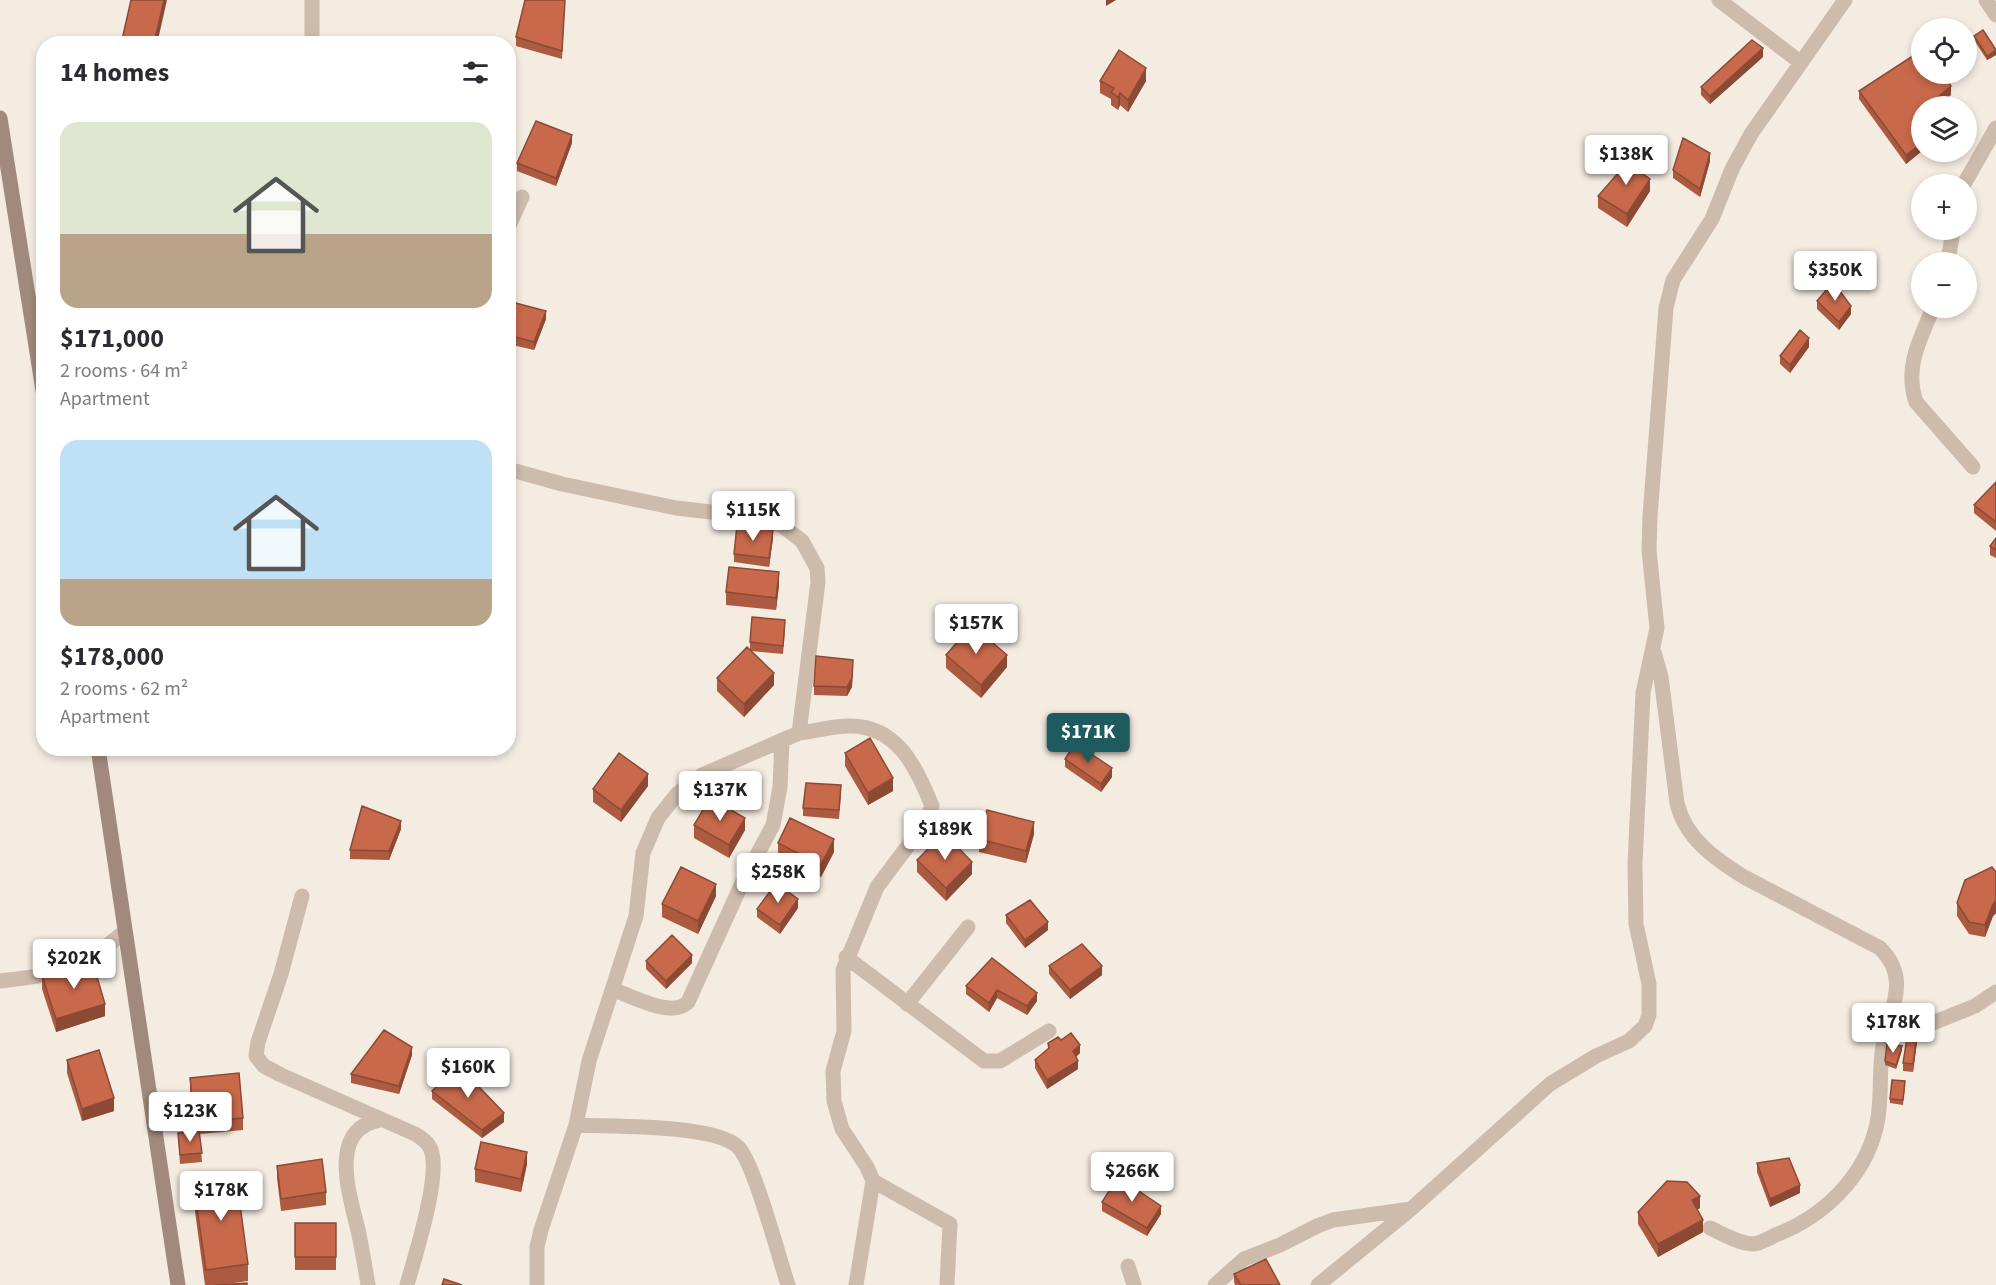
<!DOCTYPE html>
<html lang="en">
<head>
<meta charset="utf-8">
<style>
	body { margin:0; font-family:"Source Sans 3",sans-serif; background:#f7f7f7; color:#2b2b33; height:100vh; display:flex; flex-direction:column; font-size:22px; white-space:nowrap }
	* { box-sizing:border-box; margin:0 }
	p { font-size:20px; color:#7c7c81 }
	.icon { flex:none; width:33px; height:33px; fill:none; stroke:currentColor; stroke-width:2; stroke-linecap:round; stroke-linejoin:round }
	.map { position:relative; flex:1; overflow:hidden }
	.drawer { position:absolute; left:36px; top:36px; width:480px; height:720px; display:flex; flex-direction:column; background:#fff; border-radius:24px; box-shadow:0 3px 9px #0003 }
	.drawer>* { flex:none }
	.buttons { position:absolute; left:1911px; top:18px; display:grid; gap:12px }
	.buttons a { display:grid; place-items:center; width:66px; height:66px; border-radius:50%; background:#fff; box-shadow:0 3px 9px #0003; font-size:30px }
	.price { position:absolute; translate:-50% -51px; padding:0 14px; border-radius:6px; background:#fff; color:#222; font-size:20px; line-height:39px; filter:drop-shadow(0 2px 3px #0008) }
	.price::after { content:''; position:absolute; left:50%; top:36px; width:18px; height:14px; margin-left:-9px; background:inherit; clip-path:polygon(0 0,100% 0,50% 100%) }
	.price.selected { background:#1f5a5e; color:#fff }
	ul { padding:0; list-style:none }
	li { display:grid; align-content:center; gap:12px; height:318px; padding:0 24px }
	li span { display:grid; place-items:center; height:186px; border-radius:18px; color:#555 }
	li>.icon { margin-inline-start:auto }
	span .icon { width:108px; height:108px; fill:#fffc; stroke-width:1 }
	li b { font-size:26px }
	h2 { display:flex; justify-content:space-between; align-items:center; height:72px; padding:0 24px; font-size:26px }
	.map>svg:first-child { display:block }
</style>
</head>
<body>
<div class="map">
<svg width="1996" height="1285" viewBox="0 0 1996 1285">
	<rect width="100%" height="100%" fill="#f4ebe1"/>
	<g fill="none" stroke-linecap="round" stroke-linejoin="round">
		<path stroke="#cdbbac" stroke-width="15" d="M1719 0 1800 62
			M1986 0 1996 15
			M312 44V0
			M1964 184 1996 128
			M508 228 522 197
			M1948 262 1953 230
			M1933 308C1920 340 1904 367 1916 402L1973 467
			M508 469 562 484 676 508 755 517 781 525 802 541 817 568 818 582 799 733 702 775 677 794 658 818 643 853 636 916 589 1061 576 1125 541 1230 537 1247V1285
			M1654 652 1661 677 1677 803C1685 838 1715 859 1744 877L1880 948C1912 980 1889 1009 1883 1046 1878 1073 1883 1101 1876 1128 1864 1177 1824 1216 1778 1234 1771 1237 1760 1244 1753 1244 1738 1243 1723 1234 1710 1228
			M799 733C815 731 833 726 849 726 897 725 917 768 932 806L925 823 877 887 843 970 844 1031 833 1071 834 1101 842 1129 867 1167 873 1181 856 1285
			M302 896 281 974 258 1042 256 1056 264 1066 281 1075 415 1134C422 1138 428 1142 431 1150 441 1176 415 1256 407 1285
			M846 957 984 1061H1000L1049 1031
			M0 981C58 974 78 972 124 932
			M613 990C634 996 671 1019 688 1002L743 881 773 825 780 787 782 740
			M907 1004 968 927
			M1890 1020 1913 1031 1975 1006 1996 992
			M576 1125C612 1127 715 1124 738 1147 754 1162 779 1258 788 1285
			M873 1181 950 1224 947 1285
			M1128 1266 1134 1285
			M368 1285C365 1267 362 1248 358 1230 350 1196 327 1129 380 1120
			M1215 1285 1244 1259 1280 1245 1317 1226 1333 1220 1411 1209
			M1318 1285 1411 1209 1550 1084 1596 1056 1629 1041 1645 1026 1649 1015V984L1636 924 1635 864 1643 693 1657 628 1649 550 1650 516 1666 308 1673 280 1712 219 1732 169 1751 134 1845 0"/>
		<path stroke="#a18a7d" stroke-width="15" d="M0 118 44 397
			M98 748 178 1285"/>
	</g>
	<path fill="#ac5a40" d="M525 0H565L562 59 516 46V37Z
		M1974 36 1996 55 1987 60 1974 40Z
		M1763 57 1710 104 1701 95V87Z
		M1100 81H1146L1128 112 1120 105 1118 110 1111 105V99L1100 93Z
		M1859 91 1951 95 1922 106V151L1906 164 1859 99Z
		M572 143 556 186 517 171V163Z
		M1710 161 1700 197 1673 178V170Z
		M1642 173 1650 191 1627 227 1598 208V196Z
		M508 301 546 319 534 350 508 344Z
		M1817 301 1851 314 1839 330 1817 309Z
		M1809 347 1790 373 1780 364V356Z
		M1996 482V531L1974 513V505Z
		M773 538 769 567 734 562V554Z
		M1996 538V558L1990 555V546Z
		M779 585 776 610 726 605V592Z
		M785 629 783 654 751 651 774 685 744 717 717 691V678L750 650V642Z
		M946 655 1007 667 981 698 946 668Z
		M853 668 852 687 847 696 814 695V686Z
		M845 753 893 791 868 805 845 766Z
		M1065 759 1112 777 1101 792 1065 767Z
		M648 786 621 822 593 802V789Z
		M841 793 839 819 803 816V808Z
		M694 825 745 830 729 858 694 838Z
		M401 829 389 860 350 859V850Z
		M1034 834 1026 863 979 852V839Z
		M778 843 834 852 821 877 778 856Z
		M917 860 972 874 946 901 917 872Z
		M1996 872V913L1993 916 1985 937 1969 934 1957 916V903Z
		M716 896 698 934 662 917V904Z
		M798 908 780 934 757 917V909Z
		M1006 915 1048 930 1025 948 1006 923Z
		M992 958 1037 1001 1027 1015 997 998 989 1012 966 994V986Z
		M646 961 692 963 666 989 646 969Z
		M1049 966 1102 975 1070 999 1049 974Z
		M42 976 105 1016 56 1032 42 989Z
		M1061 1040 1080 1053 1076 1057 1078 1069 1047 1089 1035 1068V1060L1048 1049V1043Z
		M1917 1042 1913 1072 1903 1071V1063Z
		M1902 1050 1896 1069 1885 1065V1061Z
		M412 1055 399 1094 351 1083V1074Z
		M67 1060 114 1111 82 1121 67 1073Z
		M190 1078 243 1118V1130L200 1134 202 1162 180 1164 178 1133 194 1132 190 1090Z
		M1905 1086 1903 1105 1890 1103V1099Z
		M432 1091 504 1122 482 1138 432 1099Z
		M1757 1163 1800 1193 1770 1207 1757 1172Z
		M527 1164 521 1192 475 1182V1169Z
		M277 1166 326 1192V1205L281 1211 277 1178Z
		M193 1181 248 1264V1281L220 1285H247H205L193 1197Z
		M1102 1202 1161 1214 1147 1236 1102 1211Z
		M1700 1208 1697 1210 1703 1232 1658 1257 1638 1224V1212Z
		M295 1223H336V1270H295Z
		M1234 1274 1280 1285H1235L1234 1282Z"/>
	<path fill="#8c4a34" d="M164 0H167L157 44H154Z
		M1106 0H1116L1106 6Z
		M1763 48V57L1710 104V96Z
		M1996 50V55L1987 60V56Z
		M1146 68V81L1128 112V100Z
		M1951 86V95L1937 106H1927Z
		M1120 93V105L1118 110V97Z
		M572 135V143L556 186V178Z
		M1922 143V151L1906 164V155Z
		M1710 153V161L1700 197V189Z
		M1650 179V191L1627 227V214Z
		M1851 306V314L1839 330V322Z
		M546 311V319L534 350V342Z
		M1809 338V347L1790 373V365Z
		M773 530V538L769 567V558Z
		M779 572V585L776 610V598Z
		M1007 655V667L981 698V685Z
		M853 660 852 687 847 696V687Z
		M774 673V685L744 717V704Z
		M1112 768V777L1101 792V784Z
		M648 774V786L621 822V810Z
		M893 778V791L868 805V793Z
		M745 818V830L729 858V845Z
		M401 821V829L389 860V851Z
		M1034 822V834L1026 863V851Z
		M834 839V852L821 877V865Z
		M972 862V874L946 901V888Z
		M716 884V896L698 934V921Z
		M798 899V908L780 934V925Z
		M1996 901V913L1993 916 1985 937V925L1993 904Z
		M1048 922V930L1025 948V940Z
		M692 955V963L666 989V981Z
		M1102 966V975L1070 999V990Z
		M997 990V998L989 1012V1003Z
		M1037 993V1001L1027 1015V1006Z
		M105 1004V1016L56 1032V1019Z
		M1917 1034V1042L1913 1072V1064Z
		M1080 1045V1053L1073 1059V1051Z
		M1902 1046V1050L1896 1069V1065Z
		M412 1047V1055L399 1094V1086Z
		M1078 1061V1069L1047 1089V1080Z
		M114 1098V1111L82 1121V1109Z
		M504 1113V1122L482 1138V1130Z
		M527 1152V1164L521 1192V1179Z
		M1800 1185V1193L1770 1207V1199Z
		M1700 1196V1208L1692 1213V1200Z
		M1161 1206V1214L1147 1236V1228Z
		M1703 1220V1232L1658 1257V1244Z"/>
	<path fill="#c8694b" stroke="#8c4a34" stroke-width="1.5" d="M131 0H164L154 44H121Z
		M525 0H565L562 51 516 37Z
		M1983 30 1996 50 1987 56 1974 36Z
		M1752 40 1763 48 1710 96 1701 87Z
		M1119 50 1146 68 1128 100 1120 93 1118 97 1111 92 1114 88 1100 81Z
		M1922 50V74H1944L1951 86 1927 106H1922V111L1920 112 1922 117V143L1906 155 1859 91Z
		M536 121 572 135 556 178 517 163Z
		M1683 138 1710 153 1700 189 1673 170Z
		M1633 156 1642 163 1639 171 1650 179 1627 214 1598 196Z
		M1833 282 1851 306 1839 322 1817 301Z
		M508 301 546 311 534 342 508 335Z
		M1800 330 1809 338 1790 365 1780 356Z
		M1996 482V522L1974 505Z
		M737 525 773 530 769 558 734 554Z
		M1996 538V550L1990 546Z
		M729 567 779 572 776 598 726 592Z
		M752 617 785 620 783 646 750 642Z
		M972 625 1007 655 981 685 946 655Z
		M747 647 774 673 744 704 717 678Z
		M816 656 853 660 852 678 847 687 814 686Z
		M870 738 893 778 868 793 845 753Z
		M1075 743 1112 768 1101 784 1065 759Z
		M619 753 648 774 621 810 593 789Z
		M806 783 841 785 839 810 803 808Z
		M710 798 745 818 729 845 694 825Z
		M362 806 401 821 389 851 350 850Z
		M987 810 1034 822 1026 851 979 839Z
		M790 818 834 839 821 865 778 843Z
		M944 833 972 862 946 888 917 860Z
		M681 867 716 884 698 921 662 904Z
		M1992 867 1996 872V901L1993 904 1985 925 1969 922 1957 903 1965 880Z
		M776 883 798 899 780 925 757 909Z
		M1030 900 1048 922 1025 940 1006 915Z
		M672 935 692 955 666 981 646 961Z
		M1082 944 1102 966 1070 990 1049 966Z
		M992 958 1037 993 1027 1006 997 990 989 1003 966 986Z
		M92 960 105 1004 56 1019 42 976Z
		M384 1030 412 1047 399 1086 351 1074Z
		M1908 1032 1917 1034 1913 1064 1903 1063Z
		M1071 1033 1080 1045 1073 1051 1078 1061 1047 1080 1035 1060 1049 1048 1048 1043 1058 1037 1061 1040Z
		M1887 1044 1902 1046 1896 1065 1885 1061Z
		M99 1050 114 1098 82 1109 67 1060Z
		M459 1066 504 1113 482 1130 432 1091Z
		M239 1073 243 1118 195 1122 190 1078Z
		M1892 1080 1905 1081 1903 1100 1890 1099Z
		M199 1131 202 1153 180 1155 178 1133Z
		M481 1142 527 1152 521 1179 475 1169Z
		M1789 1158 1800 1185 1770 1199 1757 1163Z
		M322 1159 326 1192 281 1199 277 1166Z
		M236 1175 248 1264 206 1270 193 1181Z
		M1118 1177 1161 1206 1147 1228 1102 1202Z
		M1667 1181 1687 1182 1700 1196 1692 1200 1703 1220 1658 1244 1638 1212Z
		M295 1223H336V1257H295Z
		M1266 1259 1280 1285H1241L1234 1274Z
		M444 1279 462 1285H442Z
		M247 1283V1285H215Z"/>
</svg>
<div class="buttons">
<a><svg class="icon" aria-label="locate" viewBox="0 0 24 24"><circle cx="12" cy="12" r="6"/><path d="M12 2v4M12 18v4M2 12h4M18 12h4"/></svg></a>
<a><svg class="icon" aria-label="layers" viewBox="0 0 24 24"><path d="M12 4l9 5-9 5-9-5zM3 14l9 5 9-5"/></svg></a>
<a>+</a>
<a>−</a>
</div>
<b class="price" style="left:1626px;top:186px">$138K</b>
<b class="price" style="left:1835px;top:302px">$350K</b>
<b class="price" style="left:753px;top:542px">$115K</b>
<b class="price" style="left:976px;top:655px">$157K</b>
<b class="price selected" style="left:1088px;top:764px">$171K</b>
<b class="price" style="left:720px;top:822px">$137K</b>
<b class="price" style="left:945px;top:861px">$189K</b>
<b class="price" style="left:778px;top:904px">$258K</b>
<b class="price" style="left:74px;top:990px">$202K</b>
<b class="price" style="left:1893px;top:1054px">$178K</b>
<b class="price" style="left:468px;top:1099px">$160K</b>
<b class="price" style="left:190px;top:1143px">$123K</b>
<b class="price" style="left:1132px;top:1203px">$266K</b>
<b class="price" style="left:221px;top:1222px">$178K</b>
<section class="drawer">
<h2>14 homes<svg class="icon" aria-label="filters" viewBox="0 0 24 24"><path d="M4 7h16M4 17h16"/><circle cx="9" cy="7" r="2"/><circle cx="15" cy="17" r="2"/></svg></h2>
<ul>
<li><span style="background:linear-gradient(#dfe7d0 60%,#b9a48a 0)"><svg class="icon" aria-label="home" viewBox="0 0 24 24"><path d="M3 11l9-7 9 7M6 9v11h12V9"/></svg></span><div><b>$171,000</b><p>2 rooms · 64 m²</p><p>Apartment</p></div></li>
<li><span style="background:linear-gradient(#bfe0f5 75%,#b9a48a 0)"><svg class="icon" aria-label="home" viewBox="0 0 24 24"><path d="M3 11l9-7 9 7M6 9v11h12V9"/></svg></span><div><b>$178,000</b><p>2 rooms · 62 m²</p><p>Apartment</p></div></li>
</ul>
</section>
</div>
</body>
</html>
